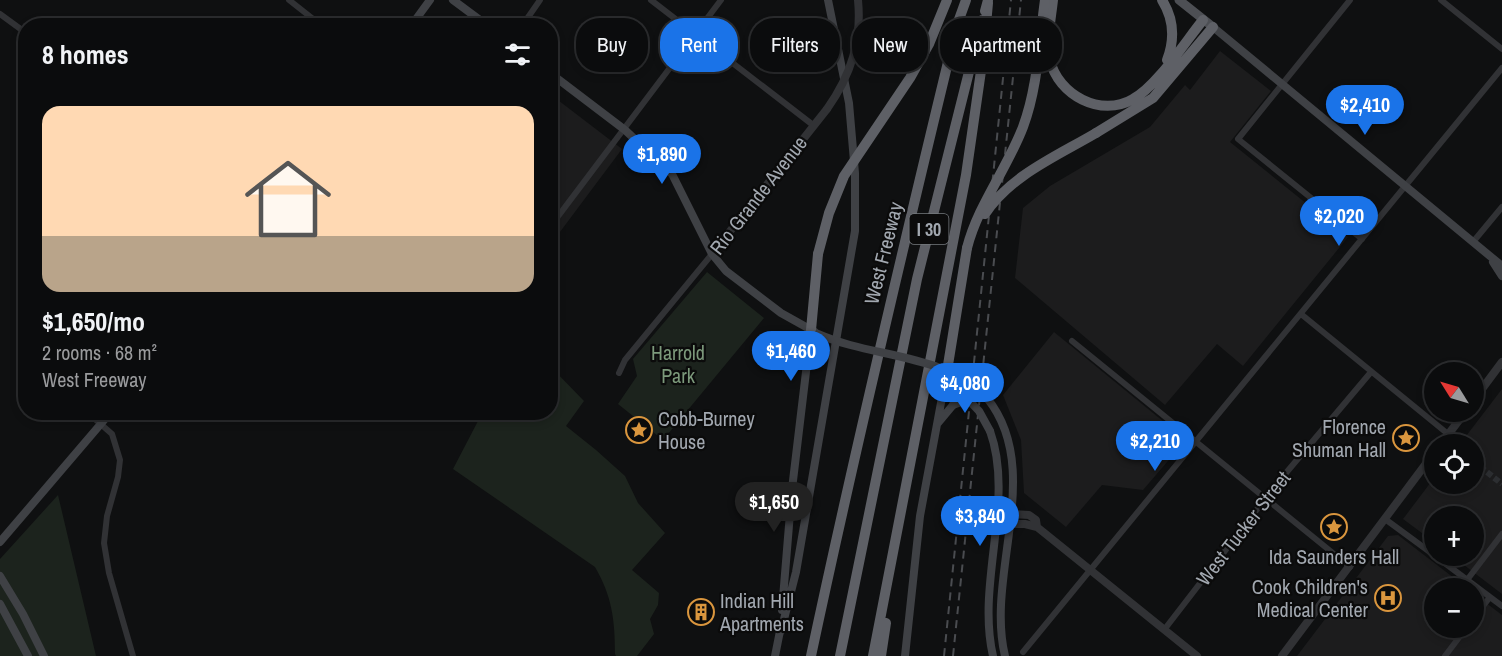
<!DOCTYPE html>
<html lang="en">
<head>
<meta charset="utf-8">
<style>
	body { margin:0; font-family:"Archivo Narrow",sans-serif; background:#141516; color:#f1f3f6; height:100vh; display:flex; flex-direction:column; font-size:22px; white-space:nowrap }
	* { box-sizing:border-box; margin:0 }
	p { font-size:20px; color:#9a9b9d }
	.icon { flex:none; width:33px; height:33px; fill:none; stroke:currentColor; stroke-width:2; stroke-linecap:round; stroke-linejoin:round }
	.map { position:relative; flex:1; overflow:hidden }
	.drawer { position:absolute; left:18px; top:18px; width:540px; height:402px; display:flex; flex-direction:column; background:#0b0c0d; border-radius:24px; box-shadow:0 3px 9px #0003,0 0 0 2px #2b2c2e }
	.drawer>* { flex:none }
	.banner { position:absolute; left:576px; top:18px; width:570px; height:54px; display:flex; gap:12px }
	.needle { width:39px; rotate:307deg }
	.fabs { position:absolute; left:1424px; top:362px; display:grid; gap:12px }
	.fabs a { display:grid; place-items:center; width:60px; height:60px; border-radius:50%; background:#0b0c0d; box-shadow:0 3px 9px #0003,0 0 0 2px #2b2c2e; font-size:30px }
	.price { position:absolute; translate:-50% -51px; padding:0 14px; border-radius:21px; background:#1a73e8; color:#fff; font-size:20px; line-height:39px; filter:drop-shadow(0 2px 3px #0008) }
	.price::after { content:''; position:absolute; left:50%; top:36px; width:18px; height:14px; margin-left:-9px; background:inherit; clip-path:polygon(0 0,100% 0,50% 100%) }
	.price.on { background:#222; color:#fff }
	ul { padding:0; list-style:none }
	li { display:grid; align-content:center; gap:12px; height:318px; padding:0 24px }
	li span { display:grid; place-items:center; height:186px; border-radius:18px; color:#555 }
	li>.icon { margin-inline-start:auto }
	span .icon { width:108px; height:108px; fill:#fffc; stroke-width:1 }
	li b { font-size:26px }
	h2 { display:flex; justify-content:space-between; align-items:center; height:72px; padding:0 24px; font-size:26px }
	.pill { padding:0 21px; border-radius:24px; background:#0b0c0d; box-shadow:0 3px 9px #0003,0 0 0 2px #2b2c2e; font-size:21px; line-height:54px }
	.pill.on { background:#1a73e8; color:#fff }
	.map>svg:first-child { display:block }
</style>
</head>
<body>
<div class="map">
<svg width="1502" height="656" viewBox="0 0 1502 656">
	<rect width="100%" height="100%" fill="#0f1011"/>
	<path fill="#1c1c1d" d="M1220 51 1271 91 1230 142 1348 237 1243 366 1217 344 1165 405 1015 278 1023 208 1050 186 1150 127 1185 85 1190 90Z
		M550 94 622 149 551 244H550Z
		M1054 332 1186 440 1143 490 1102 485 1066 527 1024 493 1021 440 1003 395Z
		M1502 389V594L1451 555H1473V516H1434V542L1403 519 1434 478V483H1473V444H1460Z
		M1398 535 1467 588H1434V627H1473V593L1502 615V656H1297L1388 536Z"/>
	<path fill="#1c231d" d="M707 272 764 318 663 440 618 404 637 376 633 359Z
		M551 367 584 401 566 426 596 450 625 476 638 503 665 533 632 570 659 593 658 605 650 619 654 634 637 656H616L615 654C615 620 612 596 595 567L453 469 478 421 466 413 550 412Z
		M58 495 96 656H0V559Z"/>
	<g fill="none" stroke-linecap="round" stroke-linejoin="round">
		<path stroke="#2c2e31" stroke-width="6" stroke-dasharray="6 3" stroke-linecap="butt" d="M1473 461 1502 484"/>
		<path stroke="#313235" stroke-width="6" d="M289 0 322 26
			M651 0 813 125
			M1350 0 1238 139 1362 239
			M1441 0 1502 49
			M0 14 26 33
			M522 26 540 0
			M550 227 721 0
			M1473 242 1502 207
			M1301 314 1448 434
			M1072 341 1350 567
			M619 373 625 360 712 254
			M87 412 112 434 120 460 118 477 107 516 104 543 109 573 133 656
			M1385 519 1434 555
			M1434 555 1502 606
			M1467 580 1502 534
			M1473 619 1490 597
			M1164 630 1275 486 1371 372
			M1023 652 1502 68
			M1445 656 1467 627"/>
		<path stroke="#313235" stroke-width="8" d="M712 254 827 109
			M1473 401 1502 362
			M1441 444 1466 411
			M1010 514 1029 515 1036 520 1037 527
			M1009 524H1025L1037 527 1197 656
			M1282 656 1434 453"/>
		<path stroke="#3f4145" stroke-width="8" d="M453 0 488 26
			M411 26 430 0
			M1213 27 1502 266
			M550 73 625 130 672 174 712 254 726 271 781 313 815 332
			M1493 262 1502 276
			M987 398C1045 470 985 574 1005 656
			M938 423 953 405
			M990 431C1015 500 976 583 993 656
			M0 576 23 614 44 656
			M0 604 28 656
			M782 610 792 489 811 330
			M781 631 796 572 855 231V173L849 103 828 0
			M775 656 781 626
			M905 656 920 516 948 365"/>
		<path stroke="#4d4f54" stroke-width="9" d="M1179 0 1213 27"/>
		<path stroke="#5e6066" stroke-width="10" d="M1053 0C1051 19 1046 41 1050 60 1058 95 1101 118 1133 99 1157 86 1185 42 1203 20
			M1162 0C1174 19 1175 39 1167 60
			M1096 133 1153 98 1213 27
			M811 330 818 254
			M948 365 967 248
			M811 656C856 445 906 235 957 25L966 0
			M840 656 917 279 982 20
			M873 656 966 175 983 57 988 3
			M881 656 886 623"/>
		<path stroke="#4a4c50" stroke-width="2" stroke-dasharray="8 6" stroke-linecap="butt" d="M944 656 1011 0
			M953 656 1021 0"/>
		<path stroke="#313235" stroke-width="8" d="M827 109C851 75 862 41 858 0"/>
		<path stroke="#3f4145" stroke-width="8" d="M818 334C857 351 900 353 940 368
			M957 370 976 385 987 398
			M955 386 979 411 990 431
			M953 405 964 401 972 402
			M0 542 111 412"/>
		<path stroke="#5e6066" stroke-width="10" d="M985 11 988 0
			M985 214C1011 175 1057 156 1096 133
			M967 248C978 205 1007 169 1023 127 1038 87 1039 42 1045 0
			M818 254 829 213 844 176 910 78 929 44 947 0"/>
	</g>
	<defs>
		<symbol id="sight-ring" viewBox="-11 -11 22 22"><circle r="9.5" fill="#0b0b0b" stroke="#da963e" stroke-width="1.5"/><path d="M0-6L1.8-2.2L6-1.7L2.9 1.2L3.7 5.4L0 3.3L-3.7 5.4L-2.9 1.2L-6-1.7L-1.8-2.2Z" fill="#da963e"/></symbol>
		<symbol id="hospital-ring" viewBox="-11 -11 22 22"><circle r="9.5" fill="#0b0b0b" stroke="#da963e" stroke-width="1.5"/><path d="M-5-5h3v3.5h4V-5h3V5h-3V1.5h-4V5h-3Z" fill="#da963e"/></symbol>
		<symbol id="building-ring" viewBox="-11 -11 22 22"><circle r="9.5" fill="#0b0b0b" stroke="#da963e" stroke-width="1.5"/><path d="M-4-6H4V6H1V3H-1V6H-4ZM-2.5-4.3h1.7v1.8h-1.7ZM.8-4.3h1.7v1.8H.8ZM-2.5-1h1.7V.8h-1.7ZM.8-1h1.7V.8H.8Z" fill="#da963e"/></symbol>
	</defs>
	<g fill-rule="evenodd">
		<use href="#sight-ring" x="624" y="415" width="30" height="30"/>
		<use href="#sight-ring" x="1391" y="423" width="30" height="30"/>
		<use href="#sight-ring" x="1319" y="512" width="30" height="30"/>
		<use href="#hospital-ring" x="1373" y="583" width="30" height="30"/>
		<use href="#building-ring" x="686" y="597" width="30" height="30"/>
	</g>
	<g text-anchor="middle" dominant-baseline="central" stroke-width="4.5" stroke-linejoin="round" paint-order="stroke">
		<rect fill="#0b0b0b" stroke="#75797e" stroke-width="1.5" x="909.5" y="214" width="39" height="30" rx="4.5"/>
		<g font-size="18" font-weight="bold" fill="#a2a8b0">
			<text x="929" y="229">I 30</text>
		</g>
		<g font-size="20" fill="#a2a8b0" stroke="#0b0b0b">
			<text transform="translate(758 195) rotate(-52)">Rio Grande Avenue</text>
			<text transform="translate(883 253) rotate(-76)">West Freeway</text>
			<text transform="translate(1243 528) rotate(-52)">West Tucker Street</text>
		</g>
		<g font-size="20" fill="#7c997b" stroke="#0b0b0b">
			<text x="678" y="352">Harrold<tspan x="678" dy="23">Park</tspan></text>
		</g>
		<g font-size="20" fill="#a2a8b0" stroke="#0b0b0b" text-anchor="start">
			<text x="658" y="418">Cobb-Burney<tspan x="658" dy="23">House</tspan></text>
			<text x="1386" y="426" text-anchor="end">Florence<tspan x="1386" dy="23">Shuman Hall</tspan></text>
			<text x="1334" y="556" text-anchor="middle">Ida Saunders Hall</text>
			<text x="1368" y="586" text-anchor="end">Cook Children's<tspan x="1368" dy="23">Medical Center</tspan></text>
			<text x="720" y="600">Indian Hill<tspan x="720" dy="23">Apartments</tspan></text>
		</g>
	</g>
</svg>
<div class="fabs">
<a><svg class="needle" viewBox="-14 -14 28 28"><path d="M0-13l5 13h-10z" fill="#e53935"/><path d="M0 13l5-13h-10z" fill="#9a9b9d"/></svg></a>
<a><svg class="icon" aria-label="locate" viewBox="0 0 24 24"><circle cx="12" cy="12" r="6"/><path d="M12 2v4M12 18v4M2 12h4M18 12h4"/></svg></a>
<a>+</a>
<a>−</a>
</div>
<b class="price" style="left:1365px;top:136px">$2,410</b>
<b class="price" style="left:662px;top:185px">$1,890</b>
<b class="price" style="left:1339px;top:247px">$2,020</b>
<b class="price" style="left:791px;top:382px">$1,460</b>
<b class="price" style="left:965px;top:414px">$4,080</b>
<b class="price" style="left:1155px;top:472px">$2,210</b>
<b class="price on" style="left:774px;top:533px">$1,650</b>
<b class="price" style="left:980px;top:547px">$3,840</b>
<div class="banner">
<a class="pill">Buy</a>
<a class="pill on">Rent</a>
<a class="pill">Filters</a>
<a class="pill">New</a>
<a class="pill">Apartment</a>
</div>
<section class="drawer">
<h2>8 homes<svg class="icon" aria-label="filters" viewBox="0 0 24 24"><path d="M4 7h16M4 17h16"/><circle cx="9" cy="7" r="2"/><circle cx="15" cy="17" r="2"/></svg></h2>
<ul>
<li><span style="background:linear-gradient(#ffd9b3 70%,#b9a48a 0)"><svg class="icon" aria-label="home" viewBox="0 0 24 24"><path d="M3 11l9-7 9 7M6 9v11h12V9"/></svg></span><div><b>$1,650/mo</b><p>2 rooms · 68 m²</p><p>West Freeway</p></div></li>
</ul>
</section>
</div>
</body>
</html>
